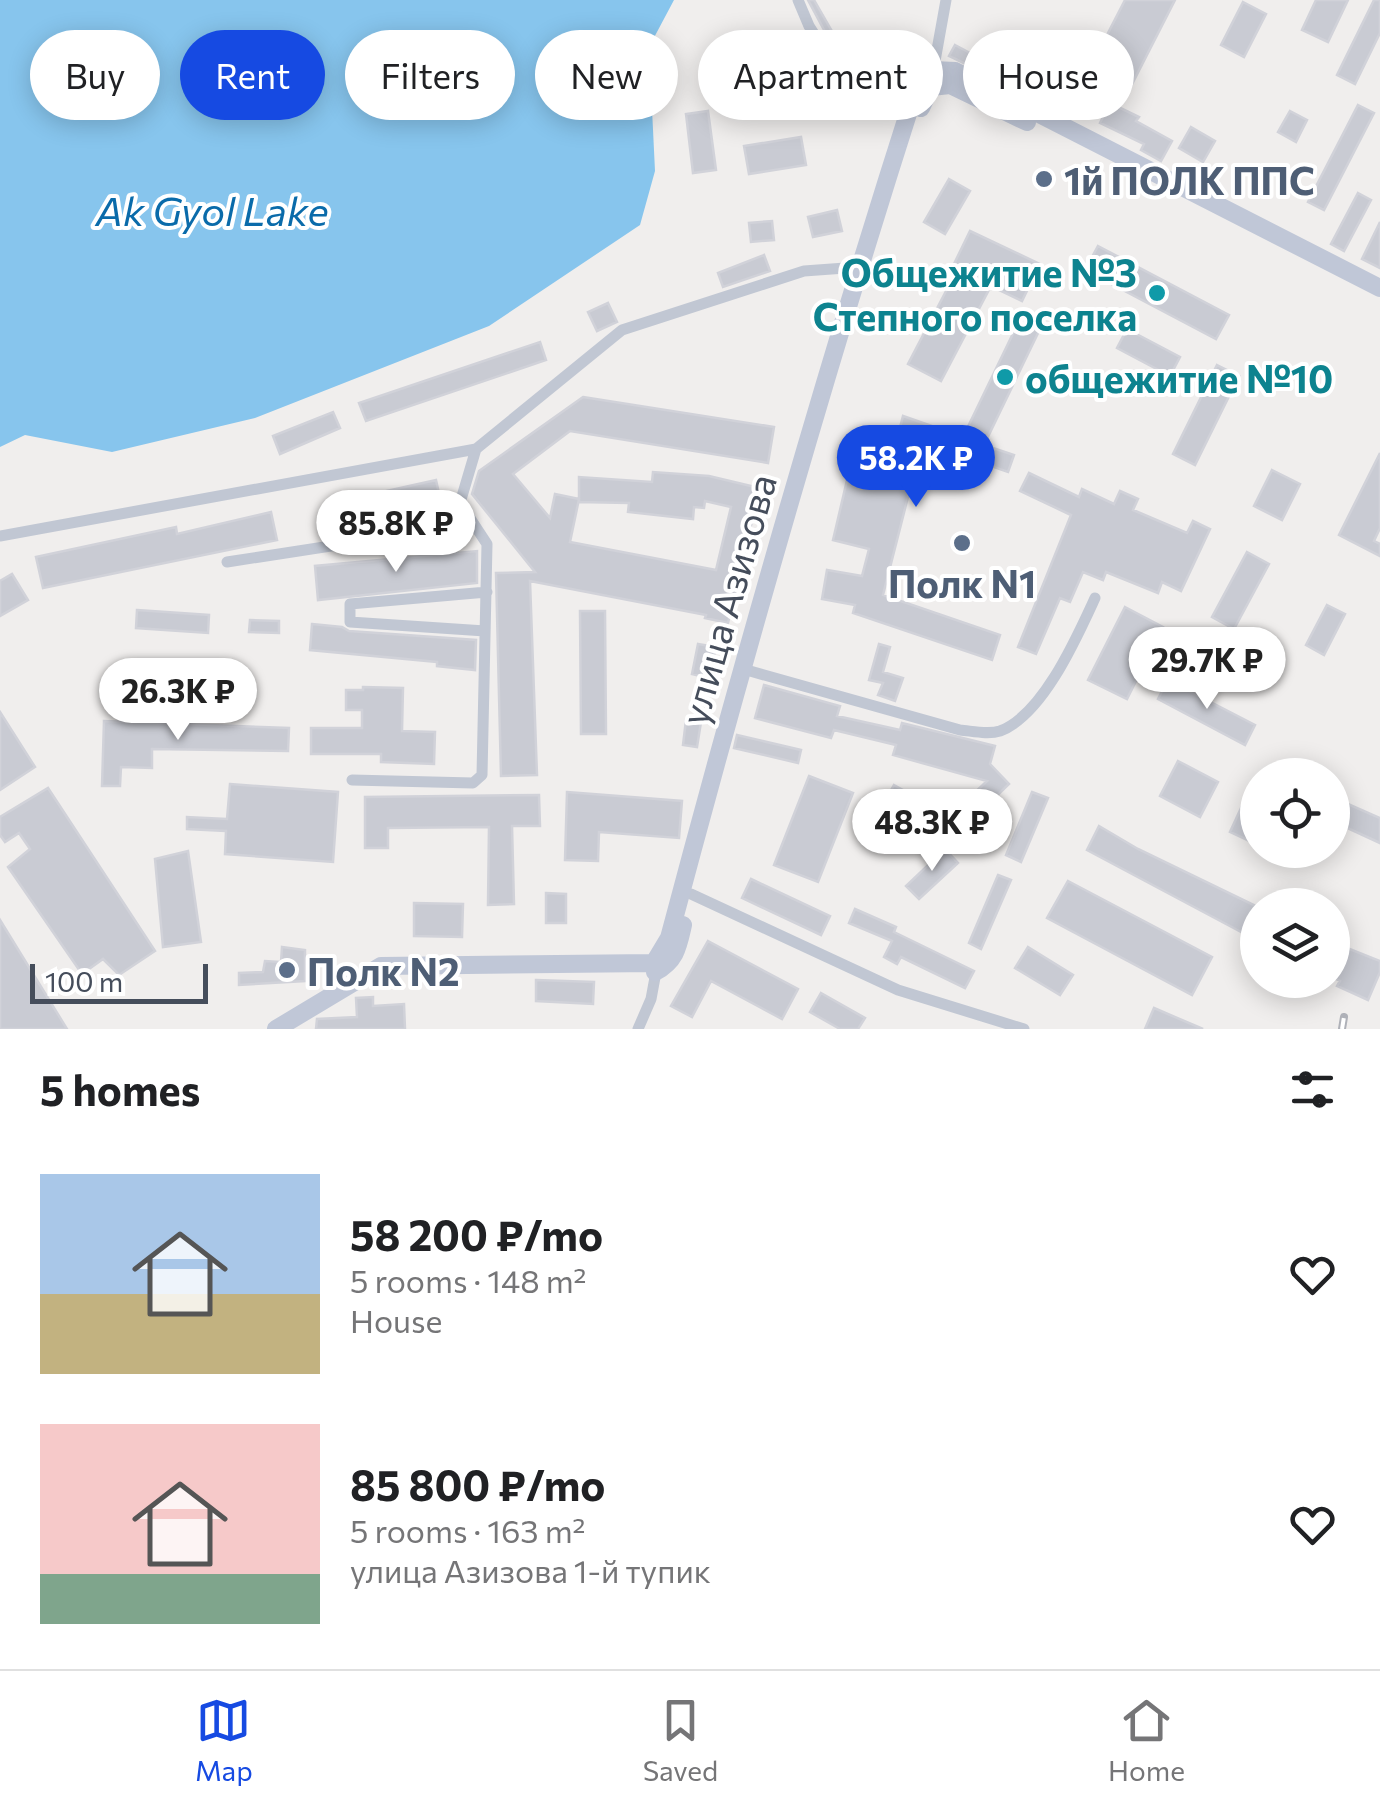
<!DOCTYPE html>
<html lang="en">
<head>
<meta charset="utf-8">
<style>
	body { margin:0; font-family:Commissioner,sans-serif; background:#f6f6f6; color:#202124; height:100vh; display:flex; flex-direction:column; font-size:38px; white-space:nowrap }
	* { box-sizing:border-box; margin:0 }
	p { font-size:32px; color:#757577 }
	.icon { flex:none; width:55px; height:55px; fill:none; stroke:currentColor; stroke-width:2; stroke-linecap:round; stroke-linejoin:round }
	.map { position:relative; height:1029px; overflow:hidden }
	.details { display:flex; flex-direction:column; background:#fff; flex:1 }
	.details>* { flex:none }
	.banner { position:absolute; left:30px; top:30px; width:1320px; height:90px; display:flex; gap:20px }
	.fabs { position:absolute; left:1240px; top:758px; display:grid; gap:20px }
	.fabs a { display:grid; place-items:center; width:110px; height:110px; border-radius:50%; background:#fff; box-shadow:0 5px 25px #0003; font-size:50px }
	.scale { position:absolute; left:30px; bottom:25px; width:178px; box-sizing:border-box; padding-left:10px; border:5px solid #454d5b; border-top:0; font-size:28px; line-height:35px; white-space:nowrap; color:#454d5b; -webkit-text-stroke:8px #fff; paint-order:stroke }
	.price { position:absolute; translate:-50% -85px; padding:0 22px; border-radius:35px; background:#fff; color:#222; font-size:32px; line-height:65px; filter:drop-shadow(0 2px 5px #0008) }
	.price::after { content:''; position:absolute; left:50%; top:60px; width:30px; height:22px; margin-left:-15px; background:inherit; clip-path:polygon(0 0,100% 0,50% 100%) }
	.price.selected { background:#164ae2; color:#fff }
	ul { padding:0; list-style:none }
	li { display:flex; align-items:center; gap:30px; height:250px; padding:0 40px }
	li span { display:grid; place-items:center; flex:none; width:280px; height:200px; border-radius:0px; color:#555 }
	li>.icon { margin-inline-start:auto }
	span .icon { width:120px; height:120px; fill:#fffc; stroke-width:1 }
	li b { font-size:42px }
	h2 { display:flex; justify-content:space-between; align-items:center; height:120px; padding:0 40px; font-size:42px }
	.tag { padding:0 35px; border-radius:45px; background:#fff; box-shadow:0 5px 25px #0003; font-size:35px; line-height:90px }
	.tag.selected { background:#164ae2; color:#fff }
	.tab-bar { display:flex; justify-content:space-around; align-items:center; height:140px; border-top:2px solid #e0e0e0; background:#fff; font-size:28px; color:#757577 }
	.tab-bar a { display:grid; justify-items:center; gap:5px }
	.tab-bar .selected { color:#164ae2 }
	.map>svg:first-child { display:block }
</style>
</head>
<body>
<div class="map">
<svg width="1380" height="1029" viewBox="0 0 1380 1029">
	<rect width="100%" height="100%" fill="#f0eeed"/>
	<path fill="#87c5ed" d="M0 0H674L649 47 655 171 640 225 489 326 255 418 112 452 25 435 0 447Z"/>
	<path fill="#c9cbd3" stroke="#d1d2d9" stroke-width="2.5" d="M808 0H814L833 33 899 65 893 76 830 41Z
		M1125 0H1175L1129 90 1089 70Z
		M1316 0H1348L1328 42 1302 30Z
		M1374 0H1380V33L1355 84 1337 75Z
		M1243 2 1266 14 1244 57 1221 45Z
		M955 45 972 54 974 49 1007 63 999 80 949 56Z
		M860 79 881 91 871 106 846 90H853Z
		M1072 88 1085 96 1072 117 1059 109Z
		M1110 103 1139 117 1136 121 1172 141 1161 161 1141 150 1144 144 1100 123Z
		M1358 105 1374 113 1324 210 1308 202Z
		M708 111 716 170 693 173 686 114Z
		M1290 111 1307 120 1296 142 1278 132Z
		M1191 127 1215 141 1203 162 1179 148Z
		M801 137 806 165 749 174 744 146Z
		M949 179 970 191 945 234 924 222Z
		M1358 193 1371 200 1344 251 1331 244Z
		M837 210 842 231 813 237 808 217Z
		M772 221 774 240 751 242 749 223Z
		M1380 222V268L1362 259Z
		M970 231 1040 264 1022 301 991 286 941 381 908 364 957 270 952 268Z
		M1098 246 1229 315 1216 339 1085 270Z
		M764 255 770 271 723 287 718 273Z
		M608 303 617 322 597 331 588 312Z
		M1019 321 1039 331 984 445 1014 455 1008 472 922 442 883 595 1000 635 992 660 853 613 855 605 822 599 827 570 862 576 869 549 833 540 855 446 893 455 903 416 963 437Z
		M1127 329 1180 357 1170 376 1117 348Z
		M540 342 546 360 366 421 359 403Z
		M1217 365 1239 376 1195 465 1173 454Z
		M583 397 774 427 768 463 570 431 513 474 550 518 555 494 579 499 570 542 716 570 731 507 705 501 704 508 694 507 693 519 628 512 629 503 579 502V477L652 482 653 472 709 476 755 487 747 519 752 521 728 623 705 618 706 615 530 581 537 775 501 776 496 573 535 572 472 494 479 471Z
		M333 412 340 428 280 454 273 436Z
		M1380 453V528L1374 541 1380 544V556L1339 535Z
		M1272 470 1300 484 1282 520 1254 506Z
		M1029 473 1079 497 1082 489 1114 504 1120 491 1138 499 1133 510 1187 533 1193 521 1210 529 1181 591 1162 582 1158 593 1106 572 1103 580 1083 572 1070 602 1060 598 1036 654 1018 647 1071 515 1020 491Z
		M436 480 442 507 366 523 368 529 341 535 333 503Z
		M271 512 277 540 43 588 36 557 176 527 177 534Z
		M477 551V583L318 600 315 566Z
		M1247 552 1269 564 1234 629 1212 617Z
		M12 574 28 600 0 616V581Z
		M1327 605 1345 614 1324 655 1306 645Z
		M1125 607 1163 627 1127 699 1088 680Z
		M137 610 209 615 208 633 136 628Z
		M580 611H605L606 734H581Z
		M250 620 279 621V633L249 632Z
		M312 624 342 627 349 631 476 640 475 670 437 666V662L310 650Z
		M1184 638 1230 661 1224 674 1178 650Z
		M698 644 716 647 709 678 692 674Z
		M879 644 890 647 883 672 903 678 895 701 878 695 883 683 869 680Z
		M1168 680 1255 725 1245 745 1158 699Z
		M764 685 840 706 837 716 900 730 902 723 995 746 990 764 1009 784 941 850 928 837 987 781 893 755 896 745 834 730 831 738 755 718Z
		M363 687 403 688 402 731 435 732 434 764 381 762V754H311V728H362V710H346V690H363Z
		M0 712 35 767 0 790Z
		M686 720 701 722 697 747 683 745Z
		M104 721 289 728 288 751 152 749V768L121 767 120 786H102Z
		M737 735 801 750 798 763 734 748Z
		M1178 761 1218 782 1200 817 1160 796Z
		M809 776 853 793 818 882 774 865Z
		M230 784 338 792 333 862 225 854 226 831 187 829V817L227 819Z
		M894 785 937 809 912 845 866 819 875 802 882 806Z
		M48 788 155 951 119 975 103 959 82 974 8 867 30 849 19 833 5 842 0 835V817Z
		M567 792 682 801 679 838 599 832 598 861 565 860Z
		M1032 792 1048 798 1021 862 1006 855Z
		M539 795 540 826H512L514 904 488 905 489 827 388 828V848H365V797Z
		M1332 797 1380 818V843L1332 821Z
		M1242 806 1258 813V845L1230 832Z
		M1099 826 1138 849 1258 907V941L1087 850Z
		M945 849 958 863 919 899 906 886Z
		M188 851 201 942 163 947 155 859Z
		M998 875 1011 880 981 949 969 943Z
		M751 879 830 916 821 935 742 898Z
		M1068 881 1212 957 1192 995 1047 918Z
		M546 893 566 894V923H546Z
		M414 903 463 904 462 937 414 936Z
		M855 909 896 927 894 932 974 971 965 988 901 957 897 964 884 957 892 941 849 923Z
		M0 920 67 1029H0Z
		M708 941 798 989 782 1019 711 981 692 1017 671 1006Z
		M1332 942 1380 961V972L1368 1000 1337 986 1340 981 1332 977Z
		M282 947 305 950V981L239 985V973L263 972 265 961 281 962Z
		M1028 947 1073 975 1060 995 1015 968Z
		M536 980 594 982 593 1004 536 1001Z
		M821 993 865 1018 858 1029H840L810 1012Z
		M373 997V1006L404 1004 405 1029H316L317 1019 357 1017 356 998Z
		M1154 1008 1203 1029H1145Z"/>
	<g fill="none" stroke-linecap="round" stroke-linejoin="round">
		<path stroke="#c1c7d3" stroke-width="11" d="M798 0 809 26 823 48 919 101
			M933 72 946 0
			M0 536 476 449
			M227 562 473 524
			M485 631 350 622V604L487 592
			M750 671 960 730C972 731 988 735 1000 731 1043 715 1077 637 1095 598
			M352 780 473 783 482 775 487 544 460 503 476 449 622 330 804 271 859 267
			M691 894 898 990 1024 1029
			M638 1029 651 999 656 972"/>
		<path stroke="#c0c7d7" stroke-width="18" d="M921 108 931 87 950 85 1027 122
			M655 972C676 961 678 947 683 925
			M276 1029 381 966 654 963 669 938C744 656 824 376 913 98L921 79 933 70 955 71 1380 288"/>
		<defs>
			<path id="rail" d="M1342 1029 1344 1017"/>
		</defs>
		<use href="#rail" stroke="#afb1b8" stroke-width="8"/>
		<use href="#rail" stroke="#fff" stroke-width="4" stroke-dasharray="11" stroke-linecap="butt"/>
	</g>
	<g fill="#5c6f8a" stroke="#fff" stroke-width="4">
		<circle cx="1044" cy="179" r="10"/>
		<circle cx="962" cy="543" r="10"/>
		<circle cx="287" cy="970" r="10"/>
	</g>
	<g fill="#0f9aa8" stroke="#fff" stroke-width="4">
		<circle cx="1157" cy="293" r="10"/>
		<circle cx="1005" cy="377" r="10"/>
	</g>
	<g text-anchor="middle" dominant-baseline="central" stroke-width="8" stroke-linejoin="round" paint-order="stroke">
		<g font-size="38" font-weight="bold" fill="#4e5e75" stroke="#fff" text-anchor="start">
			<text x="1064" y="179">1й ПОЛК ППС</text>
			<text x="962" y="582" text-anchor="middle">Полк N1</text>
			<text x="307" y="970">Полк N2</text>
		</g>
		<g font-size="38" font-weight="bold" fill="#0d838f" stroke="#fff" text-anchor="end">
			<text x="1137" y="271">Общежитие №3<tspan x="1137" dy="44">Степного поселка</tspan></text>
			<text x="1025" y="377" text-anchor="start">общежитие №10</text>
		</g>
		<g font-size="38" fill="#454d5b" stroke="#fff">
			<text transform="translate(727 599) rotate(-74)">улица Азизова</text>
		</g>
		<g font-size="40" font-style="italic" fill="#0a6baa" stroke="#fff">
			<text x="212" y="209">Ak Gyol Lake</text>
		</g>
	</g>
</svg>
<div class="fabs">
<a><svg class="icon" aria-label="locate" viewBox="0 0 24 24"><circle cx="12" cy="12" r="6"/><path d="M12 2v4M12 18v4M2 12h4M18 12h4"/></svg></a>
<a><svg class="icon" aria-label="layers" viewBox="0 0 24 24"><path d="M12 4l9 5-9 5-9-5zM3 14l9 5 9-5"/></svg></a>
</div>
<div class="scale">100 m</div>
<b class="price selected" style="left:916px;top:510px">58.2K ₽</b>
<b class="price" style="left:396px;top:575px">85.8K ₽</b>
<b class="price" style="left:1207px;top:712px">29.7K ₽</b>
<b class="price" style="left:178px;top:743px">26.3K ₽</b>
<b class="price" style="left:932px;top:874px">48.3K ₽</b>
<div class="banner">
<a class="tag">Buy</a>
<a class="tag selected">Rent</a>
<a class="tag">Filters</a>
<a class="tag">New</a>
<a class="tag">Apartment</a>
<a class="tag">House</a>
</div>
</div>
<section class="details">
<h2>5 homes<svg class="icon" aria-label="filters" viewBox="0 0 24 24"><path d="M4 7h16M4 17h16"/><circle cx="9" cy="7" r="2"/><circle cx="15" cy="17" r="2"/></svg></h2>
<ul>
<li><span style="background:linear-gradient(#a9c7e8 60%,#c2b280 0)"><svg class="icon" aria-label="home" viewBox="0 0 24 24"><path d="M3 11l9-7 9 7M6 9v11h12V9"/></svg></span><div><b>58 200 ₽/mo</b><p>5 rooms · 148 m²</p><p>House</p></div><svg class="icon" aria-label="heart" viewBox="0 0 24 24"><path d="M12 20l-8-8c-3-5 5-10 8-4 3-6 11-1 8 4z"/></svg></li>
<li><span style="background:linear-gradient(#f6c9c9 75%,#7fa58c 0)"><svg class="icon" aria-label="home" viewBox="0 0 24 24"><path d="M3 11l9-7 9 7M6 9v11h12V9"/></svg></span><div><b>85 800 ₽/mo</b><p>5 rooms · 163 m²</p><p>улица Азизова 1-й тупик</p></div><svg class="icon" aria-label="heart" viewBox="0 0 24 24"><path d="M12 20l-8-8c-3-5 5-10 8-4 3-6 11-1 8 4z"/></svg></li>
</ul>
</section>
<nav class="tab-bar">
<a class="selected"><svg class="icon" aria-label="map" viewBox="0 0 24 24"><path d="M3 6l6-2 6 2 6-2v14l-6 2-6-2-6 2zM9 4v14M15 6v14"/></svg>Map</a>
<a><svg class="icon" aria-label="saved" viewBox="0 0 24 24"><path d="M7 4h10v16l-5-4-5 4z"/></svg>Saved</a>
<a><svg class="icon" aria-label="home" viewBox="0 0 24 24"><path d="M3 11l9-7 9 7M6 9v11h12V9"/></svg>Home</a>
</nav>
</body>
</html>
